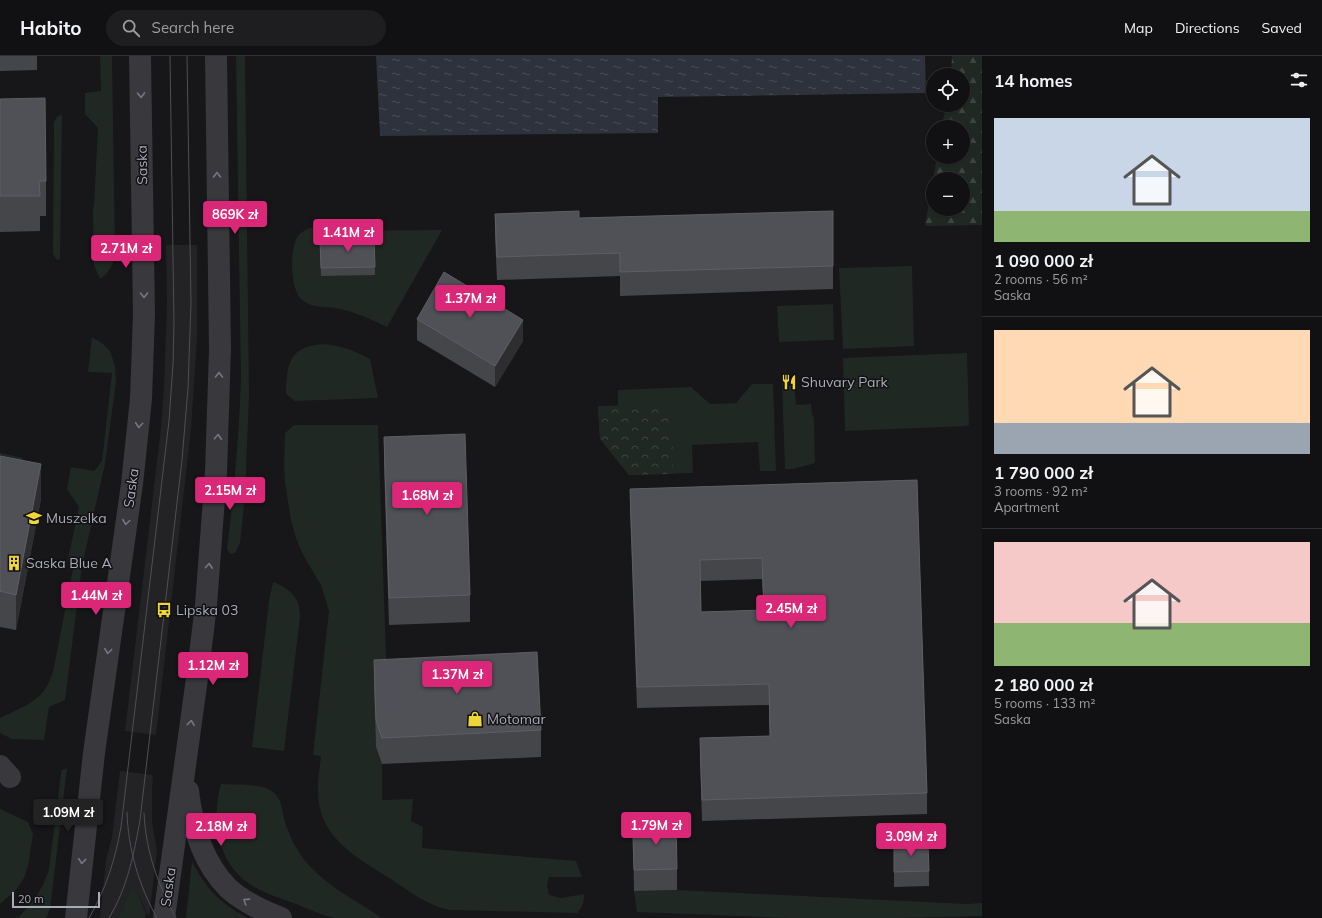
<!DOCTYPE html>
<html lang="en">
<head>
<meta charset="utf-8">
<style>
	body { margin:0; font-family:Mulish,sans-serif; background:#1e1e20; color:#f1f3f6; height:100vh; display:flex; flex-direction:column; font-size:15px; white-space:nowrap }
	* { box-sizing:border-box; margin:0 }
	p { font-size:13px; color:#9c9d9f }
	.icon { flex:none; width:22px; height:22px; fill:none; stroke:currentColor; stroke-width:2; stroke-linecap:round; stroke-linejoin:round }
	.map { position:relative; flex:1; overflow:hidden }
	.drawer { display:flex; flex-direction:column; background:#111012; width:340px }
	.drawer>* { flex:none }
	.buttons { position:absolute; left:926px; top:12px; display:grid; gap:8px }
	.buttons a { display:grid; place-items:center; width:44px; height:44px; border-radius:50%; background:#111012; box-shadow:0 1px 3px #0004,0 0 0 1px #303032; font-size:20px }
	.scale { position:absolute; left:12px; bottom:10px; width:88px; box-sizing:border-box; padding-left:4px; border:2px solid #a9abb8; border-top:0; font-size:11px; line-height:14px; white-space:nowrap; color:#a9abb8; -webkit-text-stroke:3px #121113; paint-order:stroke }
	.price { position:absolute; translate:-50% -34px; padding:0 9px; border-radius:4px; background:#db2777; color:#fff; font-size:13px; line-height:26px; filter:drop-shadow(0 1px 2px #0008) }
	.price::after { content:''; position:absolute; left:50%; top:24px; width:12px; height:9px; margin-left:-6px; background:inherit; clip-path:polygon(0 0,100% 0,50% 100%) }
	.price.on { background:#222; color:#fff }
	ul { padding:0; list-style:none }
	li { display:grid; align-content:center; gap:8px; height:212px; padding:0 12px }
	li+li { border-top:1px solid #303032 }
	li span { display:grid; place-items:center; height:124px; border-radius:0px; color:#555 }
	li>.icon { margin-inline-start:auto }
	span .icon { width:72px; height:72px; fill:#fffc; stroke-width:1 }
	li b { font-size:17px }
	h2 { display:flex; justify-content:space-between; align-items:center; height:48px; padding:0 12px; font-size:17px }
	header { display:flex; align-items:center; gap:24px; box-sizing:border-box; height:56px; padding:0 20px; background:#111012; border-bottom:1px solid #303032 }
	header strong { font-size:19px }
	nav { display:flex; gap:22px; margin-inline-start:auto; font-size:14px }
	.search { width:280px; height:36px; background:#1e1e20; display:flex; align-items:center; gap:10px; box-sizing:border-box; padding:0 14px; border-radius:22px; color:#9c9d9f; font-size:15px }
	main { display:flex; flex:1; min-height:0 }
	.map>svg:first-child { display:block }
</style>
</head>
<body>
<header>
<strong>Habito</strong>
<div class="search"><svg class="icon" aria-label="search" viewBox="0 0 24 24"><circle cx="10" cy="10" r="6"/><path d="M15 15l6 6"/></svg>Search here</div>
<nav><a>Map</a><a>Directions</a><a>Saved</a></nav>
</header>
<main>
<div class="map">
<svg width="982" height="862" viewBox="0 0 982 862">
	<defs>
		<pattern id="forest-firs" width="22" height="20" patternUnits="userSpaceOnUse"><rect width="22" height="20" fill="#202823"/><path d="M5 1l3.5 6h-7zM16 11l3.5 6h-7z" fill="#3e4441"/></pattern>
		<pattern id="park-crowns" width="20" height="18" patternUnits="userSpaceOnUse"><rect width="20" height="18" fill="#202823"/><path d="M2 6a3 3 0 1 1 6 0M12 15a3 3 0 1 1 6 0" fill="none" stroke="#3e4441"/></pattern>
		<pattern id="water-ripples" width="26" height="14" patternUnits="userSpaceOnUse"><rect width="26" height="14" fill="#2d323c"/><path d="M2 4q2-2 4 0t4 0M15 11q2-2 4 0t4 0" fill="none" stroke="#494d56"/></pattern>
	</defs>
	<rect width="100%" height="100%" fill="#171618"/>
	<path fill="#232225" d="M166 189H197V282L191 374 156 679 125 675 161 372 164 331 167 247Z
		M120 715 153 719 152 735V766L157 795 149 861 133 828 118 862H100L106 804 112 781Z"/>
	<path fill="#202823" d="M100 0H112L115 199C113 209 109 217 100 223L94 209 93 154 94 149 98 72 85 58V37L101 35Z
		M236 0H245L249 340 245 440 240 487 235 497 230 498 227 493C234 436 239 380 241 323Z
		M62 58 60 203 57 204 53 198 54 66 57 61Z
		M317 170H334L339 175 442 174 387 271C371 263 357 257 341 253 328 250 312 253 302 244 290 235 289 192 298 180 303 174 309 172 317 170Z
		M912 210 914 290 843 293 839 212Z
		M833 248 834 284 779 286 777 250Z
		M92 281 103 288 110 295 115 310 116 326 105 408 82 510 65 644 49 651 44 684 12 683 0 677V662C14 655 33 648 43 636 48 630 50 623 53 616L73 513 68 503 79 451 67 433 71 411 94 415 102 405 112 317 88 316Z
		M321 288C340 289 353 294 370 303L378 342 295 345 286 338C287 308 288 292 321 288Z
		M967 297 969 369 965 370 845 375 843 302Z
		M782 327H789L795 336 796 349 811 348 812 358 814 362 815 407 793 413H785Z
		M752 328H773L776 415H760L758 386 692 389 693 417 629 419 600 383 598 350H618V334L691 331 710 348 736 347Z
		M294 369H378L387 629 374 631 376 691 382 708V744L413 743 411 765 423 771 422 792 576 805 582 821H549L547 830 549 839 561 842 584 838C584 846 583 851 577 857L450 854C428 850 410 836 391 823 355 800 316 781 318 731 318 721 320 710 321 700L313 699 329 555 321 529 303 499 296 482 291 464 285 427 284 409 285 377Z
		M0 397 23 402 19 423 0 419Z
		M273 526C291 533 300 542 300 561L284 695 252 691 269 545Z
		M67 712 50 853 46 862H17C33 848 43 833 49 813L61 718 62 714Z
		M221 728C235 729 260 727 272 735 282 742 281 751 284 762 285 768 288 774 290 779 292 786 297 792 300 798 320 827 354 843 382 862 367 862 351 862 336 862 325 861 307 852 296 848 280 842 265 838 251 829 217 807 211 764 221 728Z
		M0 753 28 766 33 778 28 810 24 822 16 834 0 848Z
		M192 805C205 832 221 848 248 862H186Z
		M133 827 146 857 145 862H118Z
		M677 834 967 848 982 847V860L896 862H789L637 856 634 835Z"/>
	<path fill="url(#forest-firs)" d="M952 0H982V169L925 170 933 123V153H963V123H933L937 101H963V71H942L946 49H963V19H951Z"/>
	<path fill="url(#park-crowns)" d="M654 349C657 350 661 352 663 353 676 364 672 402 673 418L629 419 600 383 598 350Z"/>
	<path fill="url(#water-ripples)" d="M376 0H925L926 37 658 41V77L380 80Z"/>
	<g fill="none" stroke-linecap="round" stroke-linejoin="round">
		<path stroke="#38383d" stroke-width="22" d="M0 710 10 721
			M188 735C192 769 203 807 228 832 243 846 263 855 281 862
			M76 862 94 697 132 428 141 343 144 258 140 0
			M164 862 198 615 206 549 216 416 220 293 216 0"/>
		<path stroke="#4f4f56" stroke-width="1" d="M127 756C128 793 139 830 157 862
			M144 757C146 797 158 828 176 862
			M89 862C106 833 115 804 121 771L169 365 173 308 174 267 170 0
			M109 862C127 833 134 798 140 764L182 404 188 332 191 247 187 0"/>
	</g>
	<path fill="#45464a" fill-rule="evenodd" d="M0 0H37V14L0 15Z
		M0 43 46 125V160H40V175L0 176Z
		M833 155V233L620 240V220L497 224 495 181V158L579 162Z
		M374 182 375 219 321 220 320 183Z
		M417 263 523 285 495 331 417 284Z
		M384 381 470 539V566L389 569 384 407Z
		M0 400 41 443 16 574 0 571Z
		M917 424 927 737V758L702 765 700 703V682L770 680 769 649 637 652 630 454V433ZM762 523 764 554 701 556 700 525Z
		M374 604 541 674V701L382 708 376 691 374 630Z
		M641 764 677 813V834L634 835 633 781H641Z
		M894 787 929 815V830L894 831Z"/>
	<path fill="#2e2e31" d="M523 264V285L495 331V310Z
		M41 408V443L16 574V539Z"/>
	<path fill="#505156" stroke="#5e5f65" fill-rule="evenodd" d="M45 42 46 125H39L40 140H0V43Z
		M579 155V162L833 155V210L620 216V197L497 201 495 158Z
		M374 182 375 211 321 212 320 183Z
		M444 216 523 264 495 310 417 263Z
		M465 378 470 539 389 542 384 381Z
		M0 400 41 408 16 539 0 535Z
		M917 424 927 737 702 744 700 682 770 680 769 628 637 631 630 433ZM762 502 764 554 701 556 700 504Z
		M537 596 541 674 382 682 376 664 374 604Z
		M676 763 677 813 634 814 633 781H641V764Z
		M894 787H928L929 815 894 816Z"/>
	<defs><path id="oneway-chevron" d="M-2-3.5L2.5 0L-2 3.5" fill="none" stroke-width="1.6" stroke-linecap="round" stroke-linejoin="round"/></defs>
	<g stroke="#767781">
		<use href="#oneway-chevron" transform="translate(141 39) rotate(89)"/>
		<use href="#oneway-chevron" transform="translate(217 119) rotate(-91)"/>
		<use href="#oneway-chevron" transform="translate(144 239) rotate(89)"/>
		<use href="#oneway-chevron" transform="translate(219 319) rotate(-89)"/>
		<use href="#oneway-chevron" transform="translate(139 369) rotate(95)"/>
		<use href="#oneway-chevron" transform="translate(218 381) rotate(-87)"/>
		<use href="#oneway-chevron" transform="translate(126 466) rotate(98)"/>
		<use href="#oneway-chevron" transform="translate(209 510) rotate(-86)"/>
		<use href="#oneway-chevron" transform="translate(108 595) rotate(98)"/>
		<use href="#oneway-chevron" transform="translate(191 667) rotate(-83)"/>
		<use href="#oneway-chevron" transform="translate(82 805) rotate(96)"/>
		<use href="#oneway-chevron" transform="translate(246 845) rotate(-147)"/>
	</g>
	<defs>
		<symbol id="restaurant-bare" viewBox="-9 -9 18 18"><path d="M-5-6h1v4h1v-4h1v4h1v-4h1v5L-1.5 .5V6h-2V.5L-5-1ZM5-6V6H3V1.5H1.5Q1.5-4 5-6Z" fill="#f0d537" stroke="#121113" stroke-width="2.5" paint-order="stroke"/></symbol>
		<symbol id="school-bare" viewBox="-9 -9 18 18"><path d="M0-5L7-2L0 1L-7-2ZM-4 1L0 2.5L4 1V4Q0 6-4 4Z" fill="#f0d537" stroke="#121113" stroke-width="2.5" paint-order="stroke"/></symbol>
		<symbol id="building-bare" viewBox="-9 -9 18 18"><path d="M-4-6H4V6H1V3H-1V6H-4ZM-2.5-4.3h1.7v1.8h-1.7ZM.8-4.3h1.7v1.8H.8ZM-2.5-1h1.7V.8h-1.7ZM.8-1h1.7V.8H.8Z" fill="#f0d537" stroke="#121113" stroke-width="2.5" paint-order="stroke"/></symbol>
		<symbol id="bus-bare" viewBox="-9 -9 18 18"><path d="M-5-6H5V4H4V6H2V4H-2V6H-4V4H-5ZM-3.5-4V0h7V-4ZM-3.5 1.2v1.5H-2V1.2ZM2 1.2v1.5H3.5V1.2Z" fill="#f0d537" stroke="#121113" stroke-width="2.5" paint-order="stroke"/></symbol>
		<symbol id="shop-bare" viewBox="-9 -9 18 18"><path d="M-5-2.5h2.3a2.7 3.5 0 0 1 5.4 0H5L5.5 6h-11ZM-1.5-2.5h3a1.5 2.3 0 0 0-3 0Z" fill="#f0d537" stroke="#121113" stroke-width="2.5" paint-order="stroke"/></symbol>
	</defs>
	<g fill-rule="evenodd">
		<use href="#restaurant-bare" x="778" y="315" width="22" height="22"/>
		<use href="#school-bare" x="23" y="451" width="22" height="22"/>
		<use href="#building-bare" x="3" y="496" width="22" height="22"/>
		<use href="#bus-bare" x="153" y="543" width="22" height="22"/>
		<use href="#shop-bare" x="464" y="652" width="22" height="22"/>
	</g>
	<g text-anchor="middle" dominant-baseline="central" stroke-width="3" stroke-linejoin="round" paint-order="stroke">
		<g font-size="14" fill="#a9abb8" stroke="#121113">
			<text transform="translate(142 109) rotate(-91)">Saska</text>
			<text transform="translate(131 432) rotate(-82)">Saska</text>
			<text transform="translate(168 831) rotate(-82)">Saska</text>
		</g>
		<g font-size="14" fill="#a9abb8" stroke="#121113" text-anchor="start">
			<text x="801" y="326">Shuvary Park</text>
			<text x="46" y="462">Muszelka</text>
			<text x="26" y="507">Saska Blue A</text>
			<text x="176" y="554">Lipska 03</text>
			<text x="487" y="663">Motomar</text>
		</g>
	</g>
</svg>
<div class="buttons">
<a><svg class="icon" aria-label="locate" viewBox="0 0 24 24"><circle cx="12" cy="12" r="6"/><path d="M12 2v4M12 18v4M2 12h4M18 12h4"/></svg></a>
<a>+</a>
<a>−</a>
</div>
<div class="scale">20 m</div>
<b class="price" style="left:235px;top:179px">869K zł</b>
<b class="price" style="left:348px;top:197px">1.41M zł</b>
<b class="price" style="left:126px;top:213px">2.71M zł</b>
<b class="price" style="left:470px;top:263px">1.37M zł</b>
<b class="price" style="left:230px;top:455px">2.15M zł</b>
<b class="price" style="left:427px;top:460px">1.68M zł</b>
<b class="price" style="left:96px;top:560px">1.44M zł</b>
<b class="price" style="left:791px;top:573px">2.45M zł</b>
<b class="price" style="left:213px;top:630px">1.12M zł</b>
<b class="price" style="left:457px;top:639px">1.37M zł</b>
<b class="price on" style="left:68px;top:777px">1.09M zł</b>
<b class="price" style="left:656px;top:790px">1.79M zł</b>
<b class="price" style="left:221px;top:791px">2.18M zł</b>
<b class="price" style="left:911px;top:801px">3.09M zł</b>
</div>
<section class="drawer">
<h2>14 homes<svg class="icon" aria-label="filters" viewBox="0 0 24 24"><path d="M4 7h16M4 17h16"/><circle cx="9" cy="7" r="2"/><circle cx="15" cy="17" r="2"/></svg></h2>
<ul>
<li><span style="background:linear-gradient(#c9d6e8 75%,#8fb573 0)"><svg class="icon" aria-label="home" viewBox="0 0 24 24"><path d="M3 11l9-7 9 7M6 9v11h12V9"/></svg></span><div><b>1 090 000 zł</b><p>2 rooms · 56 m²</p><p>Saska</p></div></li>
<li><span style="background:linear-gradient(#ffd9b3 75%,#9aa5b1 0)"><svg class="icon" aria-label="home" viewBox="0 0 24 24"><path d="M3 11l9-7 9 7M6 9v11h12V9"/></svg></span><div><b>1 790 000 zł</b><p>3 rooms · 92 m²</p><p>Apartment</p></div></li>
<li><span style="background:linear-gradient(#f6c9c9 65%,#8fb573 0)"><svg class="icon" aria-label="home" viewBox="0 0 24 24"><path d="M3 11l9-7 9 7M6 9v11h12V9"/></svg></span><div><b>2 180 000 zł</b><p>5 rooms · 133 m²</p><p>Saska</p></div></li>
</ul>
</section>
</main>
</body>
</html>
